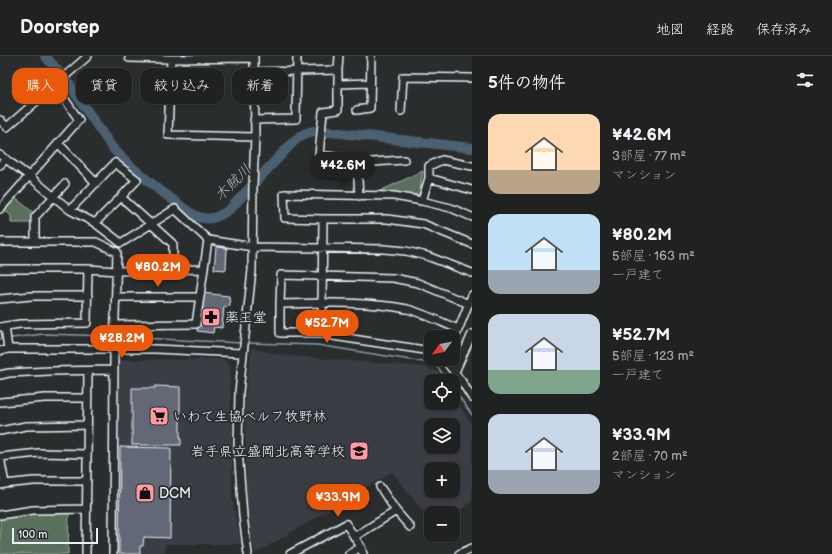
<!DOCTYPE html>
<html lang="ja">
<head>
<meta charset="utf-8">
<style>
	body { margin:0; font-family:"Balsamiq Sans","Klee One",sans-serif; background:#282a2a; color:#f1f3f6; height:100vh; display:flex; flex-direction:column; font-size:15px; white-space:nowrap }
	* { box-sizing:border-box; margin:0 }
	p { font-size:13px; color:#a2a4a5 }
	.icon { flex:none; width:22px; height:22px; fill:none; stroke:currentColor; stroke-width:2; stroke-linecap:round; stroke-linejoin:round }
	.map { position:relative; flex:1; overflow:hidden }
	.details { display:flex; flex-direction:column; background:#202222; width:360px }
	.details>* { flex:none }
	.guide { position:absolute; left:12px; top:12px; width:380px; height:36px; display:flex; gap:8px }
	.needle { width:26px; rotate:238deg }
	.tools { position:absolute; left:424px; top:274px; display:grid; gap:8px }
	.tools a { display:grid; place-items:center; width:36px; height:36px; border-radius:8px; background:#202222; box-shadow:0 1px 3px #0004,0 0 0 1px #3d3f40; font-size:20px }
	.scale { position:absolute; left:12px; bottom:10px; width:86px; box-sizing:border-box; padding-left:4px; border:2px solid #e8f1f8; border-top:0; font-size:11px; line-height:14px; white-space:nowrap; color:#e8f1f8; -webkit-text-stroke:3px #2a2d2e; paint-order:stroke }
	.price { position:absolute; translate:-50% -34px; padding:0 9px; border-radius:14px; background:#ea580c; color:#fff; font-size:13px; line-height:26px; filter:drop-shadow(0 1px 2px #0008) }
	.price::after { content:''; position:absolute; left:50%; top:24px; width:12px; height:9px; margin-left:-6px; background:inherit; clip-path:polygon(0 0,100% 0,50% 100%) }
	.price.selected { background:#222; color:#fff }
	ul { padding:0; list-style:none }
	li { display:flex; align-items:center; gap:12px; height:100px; padding:0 16px }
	li span { display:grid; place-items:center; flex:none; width:112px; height:80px; border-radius:12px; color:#555 }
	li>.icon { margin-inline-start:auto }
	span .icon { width:48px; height:48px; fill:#fffc; stroke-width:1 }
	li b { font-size:17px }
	h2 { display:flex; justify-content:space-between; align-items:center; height:48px; padding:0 16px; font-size:17px }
	.chip { padding:0 14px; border-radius:12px; background:#202222; box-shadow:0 1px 3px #0004,0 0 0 1px #3d3f40; font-size:14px; line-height:36px }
	.chip.selected { background:#ea580c; color:#fff }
	header { display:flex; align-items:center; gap:24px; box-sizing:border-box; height:56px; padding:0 20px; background:#202222; border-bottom:1px solid #3d3f40 }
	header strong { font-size:19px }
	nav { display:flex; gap:22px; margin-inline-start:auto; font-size:14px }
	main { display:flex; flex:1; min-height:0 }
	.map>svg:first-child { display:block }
</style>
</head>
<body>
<header>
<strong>Doorstep</strong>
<nav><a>地図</a><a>経路</a><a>保存済み</a></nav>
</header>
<main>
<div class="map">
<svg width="472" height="498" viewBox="0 0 472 498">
	<rect width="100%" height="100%" fill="#2a2d2e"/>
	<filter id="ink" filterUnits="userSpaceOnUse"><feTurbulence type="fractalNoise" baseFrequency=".025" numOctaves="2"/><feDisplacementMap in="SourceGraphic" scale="8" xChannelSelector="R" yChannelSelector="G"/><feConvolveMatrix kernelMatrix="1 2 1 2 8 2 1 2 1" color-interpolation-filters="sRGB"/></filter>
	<g filter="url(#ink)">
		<path fill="#3b3e44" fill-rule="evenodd" d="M252 292 279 299 425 311 438 316 444 325H431V347H453V340L472 369V445L453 460V457H431V465L392 416 255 498 247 457 246 399 245 339ZM431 369H453V391H431ZM431 413H453V435H431Z
			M223 303 231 311 230 330 232 371V442L241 488H165V498H116L119 304Z"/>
		<path fill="#5a705c" stroke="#a1b0aa" d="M423 115 419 139 380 135Z
			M14 141 34 157 31 167H11V160L4 153Z
			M30 456H69L68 498H0V462Z"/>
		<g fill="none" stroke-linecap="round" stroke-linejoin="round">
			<path stroke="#8a9aa6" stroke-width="1.5" d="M120 281 242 287
				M12 282 43 278 110 280
				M0 283H2
				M246 287 317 289 430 307 439 313 448 325
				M453 332 472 359"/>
			<path stroke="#4c606f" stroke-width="10" d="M45 0 67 25 111 90C129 111 151 128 173 144 181 150 189 158 199 161 212 165 220 160 230 153L293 86C302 78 309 74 322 75L472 92"/>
		</g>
		<path fill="#636776" stroke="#e8f1f8" d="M216 191 227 192 226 214 214 213Z
			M203 237 229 240 230 250 224 251 222 272 214 271 213 277 197 275Z
			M155 330 180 331V381H181V389H132V332H155Z
			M120 391 171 392 170 482 144 481 143 490H140V498H119Z"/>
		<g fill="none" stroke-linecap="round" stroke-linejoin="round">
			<defs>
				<path id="minor" d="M129 0V2L171 3 254 2
					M171 3 168 79 255 81
					M338 14 339 0
					M254 16 338 14V54L323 56 319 99 353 103 357 107
					M338 28 370 27
					M357 54 370 52 371 0
					M401 55 403 21 472 22
					M0 64 7 71 88 0
					M254 64 296 63 297 0
					M58 87 96 127
					M0 99 29 120 70 154 95 167 121 187 175 153 208 184 253 191 384 193 406 195 427 200 472 217
					M0 109 6 103
					M429 122 472 134
					M359 140 357 107 404 104
					M422 145 451 152 472 161
					M0 153 79 64 55 29
					M70 154 115 107 137 124 121 141
					M323 163H387L423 168 472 188
					M95 167 121 141 173 188V214
					M35 185V161L65 128
					M0 186H96L117 196 114 293 113 498
					M0 213H88L87 267 20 268 0 271
					M88 213 117 215 203 213
					M116 241H199
					M0 243 31 240H88
					M280 248 281 219 393 222 418 227 469 248
					M115 269 196 268 208 184
					M5 270 8 293
					M323 277H280V248C322 247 366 245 407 253 423 257 443 267 458 273
					M453 287 472 239
					M0 295 8 293H155L242 297
					M431 295 333 280 323 277 322 247 323 163 285 162 284 138 394 140 422 145 429 122V110L442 104 472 110
					M444 303 462 326 472 342
					M455 316 472 278
					M0 319 9 317 50 315 114 314
					M0 346 45 342H86
					M0 375 26 370 87 369
					M0 401 39 397 87 398
					M0 401 5 428 0 429
					M5 428 33 425H87
					M396 455 410 471
					M0 459 33 454 86 453
					M354 481 396 455 380 431
					M86 498 88 315
					M248 498 243 460 238 393 239 336 252 214 253 129 255 81 254 0
					M290 498 346 468 361 491 363 498
					M349 498 361 491
					M459 498 472 492"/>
			</defs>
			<use href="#minor" stroke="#e8f1f8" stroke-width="10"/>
			<use href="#minor" stroke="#2a2d2e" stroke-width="7"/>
		</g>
	</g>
	<defs>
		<symbol id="pharmacy-square" viewBox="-11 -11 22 22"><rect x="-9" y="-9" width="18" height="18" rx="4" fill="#ff9aa2" stroke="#2a2d2e"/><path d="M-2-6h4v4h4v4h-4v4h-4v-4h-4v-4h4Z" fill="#111"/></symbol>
		<symbol id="supermarket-square" viewBox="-11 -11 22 22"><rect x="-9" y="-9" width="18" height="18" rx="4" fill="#ff9aa2" stroke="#2a2d2e"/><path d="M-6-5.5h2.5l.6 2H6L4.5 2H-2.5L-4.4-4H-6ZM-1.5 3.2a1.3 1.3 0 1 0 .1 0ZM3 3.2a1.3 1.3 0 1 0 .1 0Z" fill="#111"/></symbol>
		<symbol id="school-square" viewBox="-11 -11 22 22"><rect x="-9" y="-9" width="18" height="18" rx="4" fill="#ff9aa2" stroke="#2a2d2e"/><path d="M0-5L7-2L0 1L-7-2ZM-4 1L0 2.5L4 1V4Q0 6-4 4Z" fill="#111"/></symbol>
		<symbol id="shop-square" viewBox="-11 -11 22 22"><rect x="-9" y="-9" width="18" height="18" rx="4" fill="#ff9aa2" stroke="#2a2d2e"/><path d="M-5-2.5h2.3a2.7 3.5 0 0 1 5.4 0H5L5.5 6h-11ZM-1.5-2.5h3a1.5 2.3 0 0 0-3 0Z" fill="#111"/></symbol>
	</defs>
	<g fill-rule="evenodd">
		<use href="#pharmacy-square" x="200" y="250" width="22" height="22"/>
		<use href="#supermarket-square" x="148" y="349" width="22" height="22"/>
		<use href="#school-square" x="348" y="384" width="22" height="22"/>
		<use href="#shop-square" x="134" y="426" width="22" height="22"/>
	</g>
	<g text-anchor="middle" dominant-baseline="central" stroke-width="3.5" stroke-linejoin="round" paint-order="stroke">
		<g font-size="14" fill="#e8f1f8" stroke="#2a2d2e" text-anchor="start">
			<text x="225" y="261">薬王堂</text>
			<text x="173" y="360">いわて生協ベルフ牧野林</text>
			<text x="345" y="395" text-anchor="end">岩手県立盛岡北高等学校</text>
			<text x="159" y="437">DCM</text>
		</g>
		<g font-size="15" font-style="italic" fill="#aab7c1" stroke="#2a2d2e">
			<text transform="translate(233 127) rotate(-45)">木賊川</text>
		</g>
	</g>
</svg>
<div class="tools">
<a><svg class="needle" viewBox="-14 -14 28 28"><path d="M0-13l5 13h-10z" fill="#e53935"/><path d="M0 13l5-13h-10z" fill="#a2a4a5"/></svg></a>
<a><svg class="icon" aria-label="locate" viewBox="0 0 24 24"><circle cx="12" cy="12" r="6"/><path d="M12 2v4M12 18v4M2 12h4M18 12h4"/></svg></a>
<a><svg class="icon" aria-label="layers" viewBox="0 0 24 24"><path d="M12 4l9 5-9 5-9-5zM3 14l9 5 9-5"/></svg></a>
<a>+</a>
<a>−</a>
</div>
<div class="scale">100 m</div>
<b class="price selected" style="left:343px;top:130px">¥42.6M</b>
<b class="price" style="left:158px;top:232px">¥80.2M</b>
<b class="price" style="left:327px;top:288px">¥52.7M</b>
<b class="price" style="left:122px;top:303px">¥28.2M</b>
<b class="price" style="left:338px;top:462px">¥33.9M</b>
<div class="guide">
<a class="chip selected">購入</a>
<a class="chip">賃貸</a>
<a class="chip">絞り込み</a>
<a class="chip">新着</a>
</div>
</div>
<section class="details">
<h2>5件の物件<svg class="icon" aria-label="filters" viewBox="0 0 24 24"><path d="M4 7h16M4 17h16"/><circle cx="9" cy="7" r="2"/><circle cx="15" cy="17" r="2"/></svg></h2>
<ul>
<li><span style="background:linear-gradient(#ffd9b3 70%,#b9a48a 0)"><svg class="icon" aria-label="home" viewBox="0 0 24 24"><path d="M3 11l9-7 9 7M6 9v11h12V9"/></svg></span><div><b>¥42.6M</b><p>3部屋 · 77 m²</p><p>マンション</p></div></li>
<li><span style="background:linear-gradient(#bfe0f5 70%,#9aa5b1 0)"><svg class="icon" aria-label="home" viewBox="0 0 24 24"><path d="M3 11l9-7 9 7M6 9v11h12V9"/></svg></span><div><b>¥80.2M</b><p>5部屋 · 163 m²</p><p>一戸建て</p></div></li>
<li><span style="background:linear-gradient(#c9d6e8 70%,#7fa58c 0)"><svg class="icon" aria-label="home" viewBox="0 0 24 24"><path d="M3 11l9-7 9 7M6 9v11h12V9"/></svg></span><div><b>¥52.7M</b><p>5部屋 · 123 m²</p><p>一戸建て</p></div></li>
<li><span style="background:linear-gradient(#c9d6e8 70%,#9aa5b1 0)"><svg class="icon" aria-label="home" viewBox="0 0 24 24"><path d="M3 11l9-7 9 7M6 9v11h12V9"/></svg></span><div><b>¥33.9M</b><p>2部屋 · 70 m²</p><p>マンション</p></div></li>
</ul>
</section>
</main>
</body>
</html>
